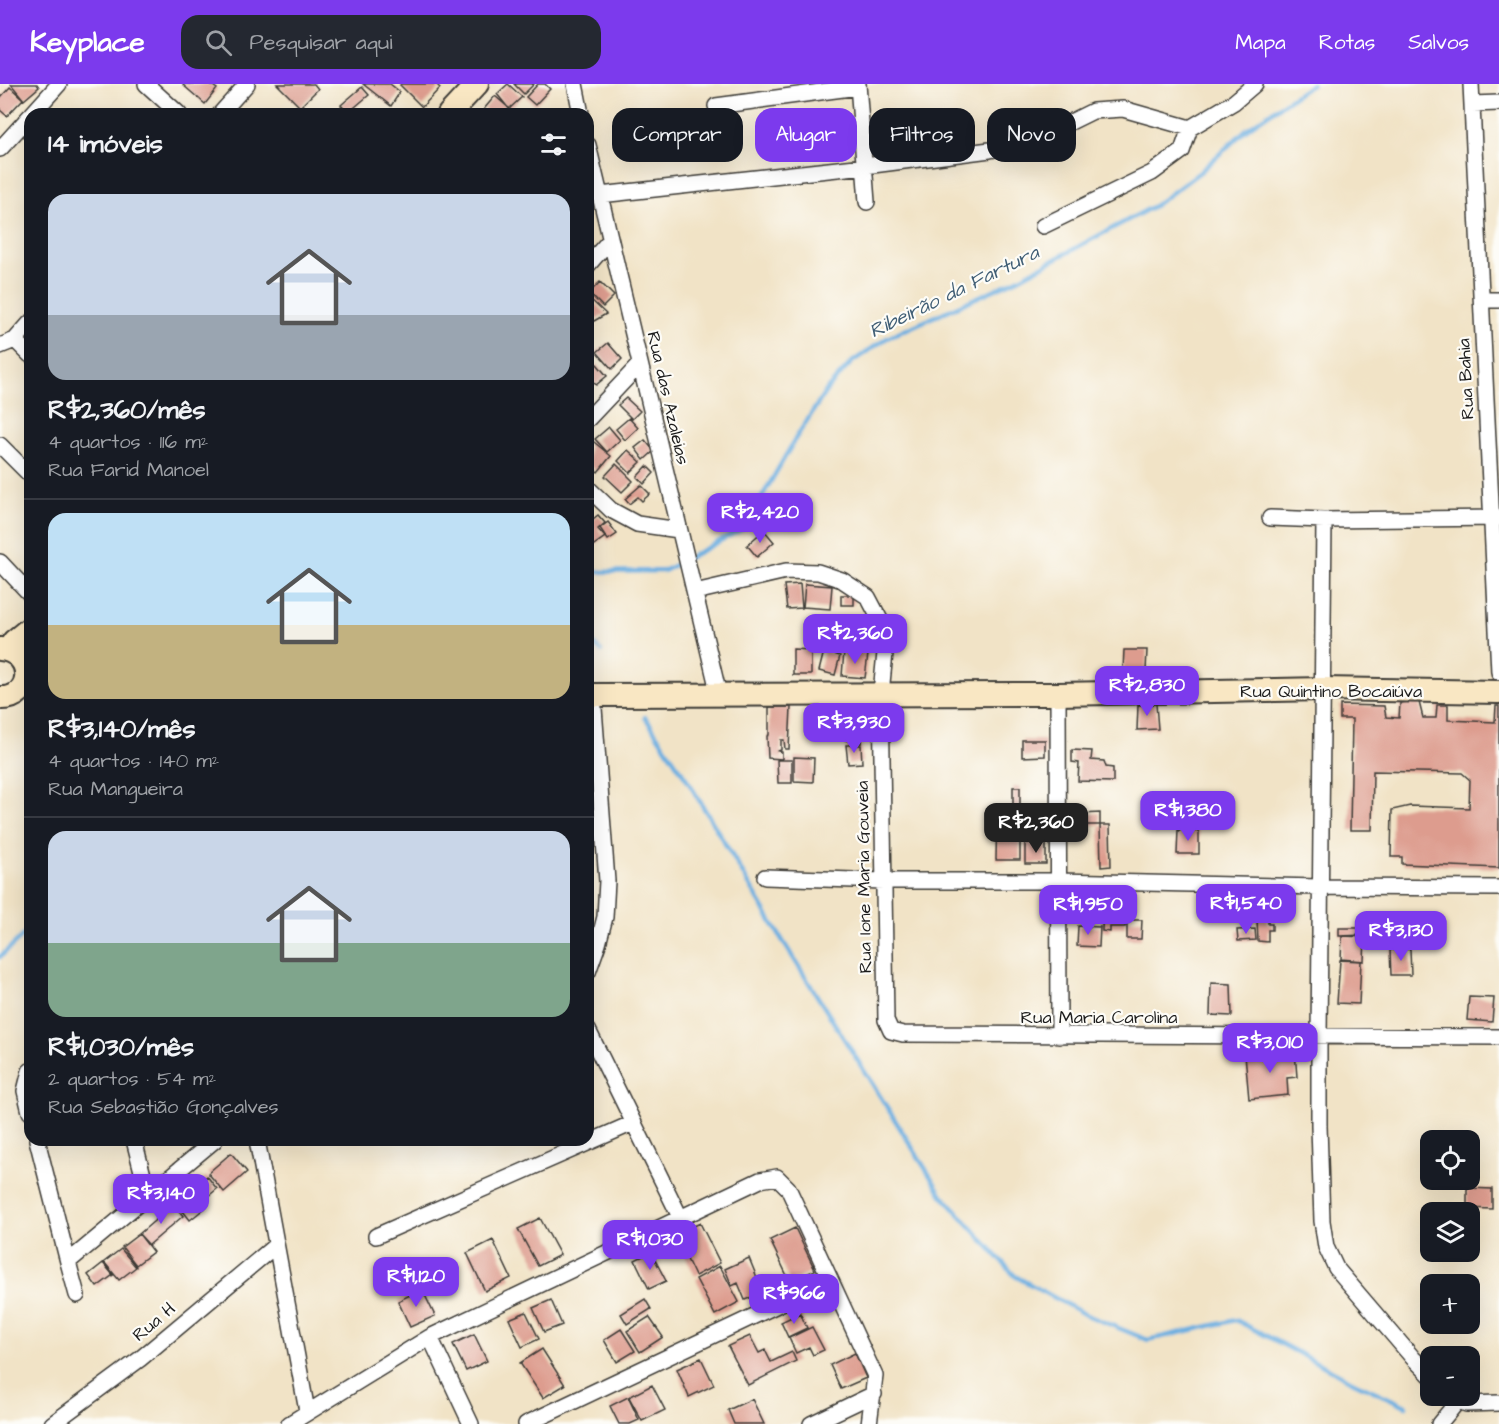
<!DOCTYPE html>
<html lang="pt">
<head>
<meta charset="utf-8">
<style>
	body { margin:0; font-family:"Architects Daughter",sans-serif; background:#242831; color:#f1f3f6; height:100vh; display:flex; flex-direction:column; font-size:22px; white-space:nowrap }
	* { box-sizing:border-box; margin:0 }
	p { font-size:20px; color:#9ea1a6 }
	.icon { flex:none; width:33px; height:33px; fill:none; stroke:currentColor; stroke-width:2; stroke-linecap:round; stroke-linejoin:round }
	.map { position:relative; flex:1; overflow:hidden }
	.drawer { position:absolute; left:24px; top:24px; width:570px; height:1038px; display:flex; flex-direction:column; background:#171b24; border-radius:18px; box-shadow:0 6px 24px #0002 }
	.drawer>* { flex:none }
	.top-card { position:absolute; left:612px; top:24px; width:570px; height:54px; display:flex; gap:12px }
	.controls { position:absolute; left:1420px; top:1046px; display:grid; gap:12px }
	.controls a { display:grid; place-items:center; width:60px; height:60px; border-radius:12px; background:#171b24; box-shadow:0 6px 24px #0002; font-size:30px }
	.price { position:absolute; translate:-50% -51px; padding:0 14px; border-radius:12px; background:#7c3aed; color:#fff; font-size:20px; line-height:39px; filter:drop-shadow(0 2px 3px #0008) }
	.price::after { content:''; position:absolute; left:50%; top:36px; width:18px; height:14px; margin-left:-9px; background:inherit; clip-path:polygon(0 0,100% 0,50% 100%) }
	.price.active { background:#222; color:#fff }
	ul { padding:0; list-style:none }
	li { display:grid; align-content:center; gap:12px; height:318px; padding:0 24px }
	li+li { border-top:2px solid #363941 }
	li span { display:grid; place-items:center; height:186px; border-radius:18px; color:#555 }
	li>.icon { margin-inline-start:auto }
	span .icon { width:108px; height:108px; fill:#fffc; stroke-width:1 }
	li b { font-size:26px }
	h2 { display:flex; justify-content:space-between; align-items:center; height:72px; padding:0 24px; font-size:26px }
	.tag { padding:0 21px; border-radius:18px; background:#171b24; box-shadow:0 6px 24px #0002; font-size:21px; line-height:54px }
	.tag.active { background:#7c3aed; color:#fff }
	header { display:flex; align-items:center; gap:36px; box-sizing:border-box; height:84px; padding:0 30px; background:#7c3aed; color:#fff }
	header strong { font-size:28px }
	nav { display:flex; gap:33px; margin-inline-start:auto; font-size:21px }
	.search { width:420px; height:54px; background:#242831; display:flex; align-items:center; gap:15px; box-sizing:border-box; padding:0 21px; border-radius:18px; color:#9ea1a6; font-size:22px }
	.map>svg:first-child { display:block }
</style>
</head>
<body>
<header>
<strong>Keyplace</strong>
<div class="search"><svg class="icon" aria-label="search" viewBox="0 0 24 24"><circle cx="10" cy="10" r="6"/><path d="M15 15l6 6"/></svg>Pesquisar aqui</div>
<nav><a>Mapa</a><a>Rotas</a><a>Salvos</a></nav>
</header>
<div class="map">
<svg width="1499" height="1340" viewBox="0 0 1499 1340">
	<rect width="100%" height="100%" fill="#fdfcf7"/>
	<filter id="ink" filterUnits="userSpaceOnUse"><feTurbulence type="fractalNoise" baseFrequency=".0167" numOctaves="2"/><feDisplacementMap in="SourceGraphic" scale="12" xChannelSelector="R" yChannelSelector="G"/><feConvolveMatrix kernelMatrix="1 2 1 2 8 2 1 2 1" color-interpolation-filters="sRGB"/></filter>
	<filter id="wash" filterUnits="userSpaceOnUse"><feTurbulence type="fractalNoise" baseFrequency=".008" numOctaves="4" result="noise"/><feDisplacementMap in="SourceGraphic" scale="24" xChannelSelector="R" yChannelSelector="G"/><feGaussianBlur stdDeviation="1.35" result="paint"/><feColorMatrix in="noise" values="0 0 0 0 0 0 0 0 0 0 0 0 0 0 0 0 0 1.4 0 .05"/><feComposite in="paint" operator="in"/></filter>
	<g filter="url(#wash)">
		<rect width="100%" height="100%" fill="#f1e3c6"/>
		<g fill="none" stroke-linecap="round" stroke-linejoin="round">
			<path stroke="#6cafe1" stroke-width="4.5" d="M588 488 664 487 744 444 797 352 828 304 852 278 887 254 1018 195 1154 122 1200 88 1248 44 1312 0
				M588 555 601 567
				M645 633 686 694 784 859 942 1111 1015 1192 1084 1230 1148 1256 1236 1236 1352 1297 1406 1322
				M0 873 30 845"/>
		</g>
		<g id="blocks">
			<path fill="#dd9c8e" d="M11 0H37L39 3 24 16Z
				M184 0H210L217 5 205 20 183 1Z
				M277 0H314L318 5 300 23Z
				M363 0H390L400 8 391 22Z
				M401 0H436L440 4 422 23 400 1Z
				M508 0 522 13 509 25 497 10Z
				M514 0H534L524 10Z
				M538 0H545L550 5 535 21 526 13Z
				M10 3 23 15 7 32 0 26V14Z
				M362 3 369 11 348 29 341 21Z
				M495 12 510 25 506 30H489L484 25Z
				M600 198 614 212 603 223 589 209Z
				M588 213 606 230 594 237 588 232Z
				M608 259 622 275 612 285 597 268Z
				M597 280 607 292 596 301 588 292V287Z
				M626 314 640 327 632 335 618 321Z
				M629 334 638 344 625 356 616 345Z
				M609 343 620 356 607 368 595 355Z
				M589 354 611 372 598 388 588 380Z
				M645 356 654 367 644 376 635 364Z
				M628 366 641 378 630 389 618 377Z
				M616 380 633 397 622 408 605 392Z
				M647 382 654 389 644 400 637 393Z
				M641 401 650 410 642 417 638 413 629 420 625 415Z
				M598 431 605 439 598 445 605 453 588 465V452L591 450 588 447V439Z
				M608 438 617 450 608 456 600 444Z
				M764 446 774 458 757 473 747 461Z
				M800 500 802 524 787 525 784 501Z
				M805 500 832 502 830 525 803 523Z
				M841 511H854V521H841Z
				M848 542 870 545 868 568 845 566Z
				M793 565 811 566V591H793Z
				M1124 566H1147L1146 587H1123Z
				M824 567 840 572 835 591 819 587Z
				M844 567 868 570 865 594 842 592Z
				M1408 618H1419L1423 634H1436L1437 621H1448V636L1495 638 1496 622H1499V784L1402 780V773H1391L1392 726 1410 722 1469 724 1470 696 1462 689 1373 687 1372 746H1350L1352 635H1340V621L1384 622 1386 633 1399 634 1400 619Z
				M1156 620 1158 645 1137 646 1138 621Z
				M769 623H791L789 665H785L784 656H781V666L778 667 782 668V675L768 674 767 652 769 651Z
				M849 634 864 637 861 659 845 656Z
				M1022 656H1045V672L1022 673Z
				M846 661H861L862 679 848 680Z
				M1072 666 1092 667 1091 676 1104 677 1106 683 1113 684V698L1078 697 1079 679 1072 678Z
				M794 673 814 674 813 698 794 697Z
				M777 676H792V699H778Z
				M1013 703H1020V776H996L997 723 1013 724Z
				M1100 729V741H1081V730Z
				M1100 741H1110L1111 782 1101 783Z
				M1178 746 1199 747V770H1177Z
				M1025 759H1046V780H1025Z
				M1103 815 1126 816 1125 843H1110V848L1102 847Z
				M1257 835 1268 836V840H1272V846H1268V858L1258 857Z
				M1127 836H1142L1141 855H1127Z
				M1078 842 1100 843 1099 863 1077 862Z
				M1339 844H1363L1364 851 1339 852Z
				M1255 845 1256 856 1238 857 1237 846Z
				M1342 852 1365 853 1364 877 1341 875Z
				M1410 865 1411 891H1391L1390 866Z
				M1340 876 1361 877 1359 920 1337 919Z
				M1211 899 1231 900 1232 932 1210 931Z
				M1469 913 1494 914 1492 938 1467 936Z
				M1295 967 1297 993 1287 994 1288 1011 1249 1015 1245 971Z
				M231 1069 247 1088 224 1108 208 1089Z
				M207 1092 217 1105 200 1119 205 1124 190 1136 176 1118Z
				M1467 1104 1492 1105V1125L1467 1124Z
				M174 1120 183 1132 149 1161 139 1150Z
				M540 1134 560 1171 538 1182 518 1145Z
				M700 1139 720 1179 695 1192 683 1167 690 1164 682 1148Z
				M795 1144 815 1186 790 1198 770 1156Z
				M139 1150 153 1168 136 1181 122 1163Z
				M493 1156 511 1194 485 1207 467 1169Z
				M121 1165 136 1183 119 1196 104 1178Z
				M651 1168 666 1197 649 1205 635 1176Z
				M749 1174 763 1208 745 1216 738 1199 732 1202 725 1185Z
				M103 1179 113 1191 97 1203 88 1191Z
				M720 1182 739 1218 715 1231 696 1195Z
				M422 1205 435 1232 410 1243 398 1217Z
				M645 1215 651 1225 627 1240 621 1230Z
				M551 1216 562 1241 544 1248 533 1224Z
				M526 1228 539 1255 522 1263 509 1235Z
				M800 1229 807 1244 788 1253 781 1238Z
				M649 1233 663 1253 640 1268 627 1247Z
				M812 1243 824 1266 813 1271 809 1263 796 1269 789 1254Z
				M621 1245 635 1267 617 1278 604 1256Z
				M474 1250 487 1277 466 1287 453 1260Z
				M750 1252 759 1269 765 1266 771 1278 792 1268 796 1277 748 1301 728 1262Z
				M542 1265 565 1301 543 1314 520 1279Z
				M855 1269 866 1294 841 1305 830 1281Z
				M701 1274 714 1301 689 1313 677 1285Z
				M652 1301 665 1326 642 1337 629 1313Z
				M628 1313 639 1336 630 1340H619L610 1322Z
				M752 1315 764 1340H734L728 1326Z"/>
		</g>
	</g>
	<g filter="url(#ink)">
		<use href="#blocks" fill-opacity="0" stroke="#3c3a36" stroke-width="1.5"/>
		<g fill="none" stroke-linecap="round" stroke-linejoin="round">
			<defs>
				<path id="street" d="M146 0 179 30
					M575 0 581 30
					M858 0 867 118
					M1471 0 1499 588
					M1472 20 1499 19
					M716 22 858 3
					M32 30 59 0
					M220 30 247 0
					M588 61 719 611
					M0 65 30 32
					M600 111 865 82 990 66 1030 58 1093 27 1123 25 1190 44 1234 18 1255 0
					M1043 142 1152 89 1182 67 1190 44
					M588 181 610 156
					M1482 216H1499
					M15 256 30 271
					M0 262 15 256 30 239
					M588 335 640 280
					M0 361 30 391
					M588 404 611 426 637 440 679 446
					M1270 434 1324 436 1499 434
					M1324 436 1319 952V1042L1322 1137 1326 1163 1336 1184 1413 1274 1431 1292
					M0 478 30 510
					M695 508 786 487 818 488 842 496 868 513 887 549 881 609 886 936 891 947 903 950 1499 953
					M1058 610 1059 952
					M765 793 883 797H1058L1319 803 1499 804
					M588 888 598 860 605 833 607 797 593 611
					M588 946 680 1133
					M30 987 25 1007 30 1028
					M37 1056 68 1178
					M134 1056 148 1111
					M257 1056 307 1327
					M376 1152 633 1039
					M77 1211 68 1178 215 1056
					M430 1253 471 1340
					M1450 1311 1466 1320 1499 1319
					M52 1340 140 1275 276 1161
					M289 1340 430 1253 760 1096 777 1093 788 1104 875 1292 869 1340
					M526 1340 830 1196
					M811 1340 874 1310
					M1439 1340 1458 1317"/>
				<path id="secondary" d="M449 30 477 0
					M0 565C36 568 34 616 0 614
					M8 566 14 557 30 544
					M588 611 1058 610 1323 605 1499 608"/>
			</defs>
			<use href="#street" stroke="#3c3a36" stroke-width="18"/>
			<use href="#secondary" stroke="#3c3a36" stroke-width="26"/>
			<use href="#street" stroke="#fff" stroke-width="15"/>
			<use href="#secondary" stroke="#f9e7c3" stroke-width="22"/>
		</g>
	</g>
	<g text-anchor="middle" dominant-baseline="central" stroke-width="4.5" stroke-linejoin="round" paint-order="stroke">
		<g font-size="18" fill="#1c1c1c" stroke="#fdfcf7">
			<text transform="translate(1466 295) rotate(-93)">Rua Bahia</text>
			<text transform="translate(668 314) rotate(77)">Rua das Azaleias</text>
			<text x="1331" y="607">Rua Quintino Bocaiúva</text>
			<text transform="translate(864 793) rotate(-91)">Rua Ione Maria Gouveia</text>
			<text x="1099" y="933">Rua Maria Carolina</text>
			<text transform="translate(154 1238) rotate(-40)">Rua H</text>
		</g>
		<g font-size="20" font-style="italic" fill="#405e75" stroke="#fdfcf7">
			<text transform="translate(954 208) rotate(-26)">Ribeirão da Fartura</text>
		</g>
	</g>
</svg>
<div class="controls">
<a><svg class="icon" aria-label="locate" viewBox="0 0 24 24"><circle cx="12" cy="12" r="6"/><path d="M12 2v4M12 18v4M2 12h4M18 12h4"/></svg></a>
<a><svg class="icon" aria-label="layers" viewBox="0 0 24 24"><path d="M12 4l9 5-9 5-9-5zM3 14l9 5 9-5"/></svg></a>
<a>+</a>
<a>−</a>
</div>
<b class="price" style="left:760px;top:460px">R$2,420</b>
<b class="price" style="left:855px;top:581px">R$2,360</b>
<b class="price" style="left:1147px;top:633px">R$2,830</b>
<b class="price" style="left:854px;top:670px">R$3,930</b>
<b class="price" style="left:1188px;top:758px">R$1,380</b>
<b class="price active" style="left:1036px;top:770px">R$2,360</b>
<b class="price" style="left:1246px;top:851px">R$1,540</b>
<b class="price" style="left:1088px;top:852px">R$1,950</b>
<b class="price" style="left:1401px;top:878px">R$3,130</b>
<b class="price" style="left:1270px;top:990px">R$3,010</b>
<b class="price" style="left:161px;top:1141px">R$3,140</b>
<b class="price" style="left:650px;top:1187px">R$1,030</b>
<b class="price" style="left:416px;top:1224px">R$1,120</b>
<b class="price" style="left:794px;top:1241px">R$966</b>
<div class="top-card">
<a class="tag">Comprar</a>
<a class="tag active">Alugar</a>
<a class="tag">Filtros</a>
<a class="tag">Novo</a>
</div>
<section class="drawer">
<h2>14 imóveis<svg class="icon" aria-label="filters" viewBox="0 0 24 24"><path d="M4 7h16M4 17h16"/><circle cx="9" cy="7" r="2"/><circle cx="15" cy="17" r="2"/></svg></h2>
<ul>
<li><span style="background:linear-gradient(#c9d6e8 65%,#9aa5b1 0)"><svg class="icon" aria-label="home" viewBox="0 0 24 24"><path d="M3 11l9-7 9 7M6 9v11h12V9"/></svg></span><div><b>R$2,360/mês</b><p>4 quartos · 116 m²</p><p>Rua Farid Manoel</p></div></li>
<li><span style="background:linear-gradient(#bfe0f5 60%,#c2b280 0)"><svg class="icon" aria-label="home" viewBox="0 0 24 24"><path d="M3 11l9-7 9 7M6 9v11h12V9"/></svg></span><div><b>R$3,140/mês</b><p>4 quartos · 140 m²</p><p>Rua Mangueira</p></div></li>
<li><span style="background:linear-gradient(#c9d6e8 60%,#7fa58c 0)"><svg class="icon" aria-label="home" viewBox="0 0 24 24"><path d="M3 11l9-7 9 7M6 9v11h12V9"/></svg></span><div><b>R$1,030/mês</b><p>2 quartos · 54 m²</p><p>Rua Sebastião Gonçalves</p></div></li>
</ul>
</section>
</div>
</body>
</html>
